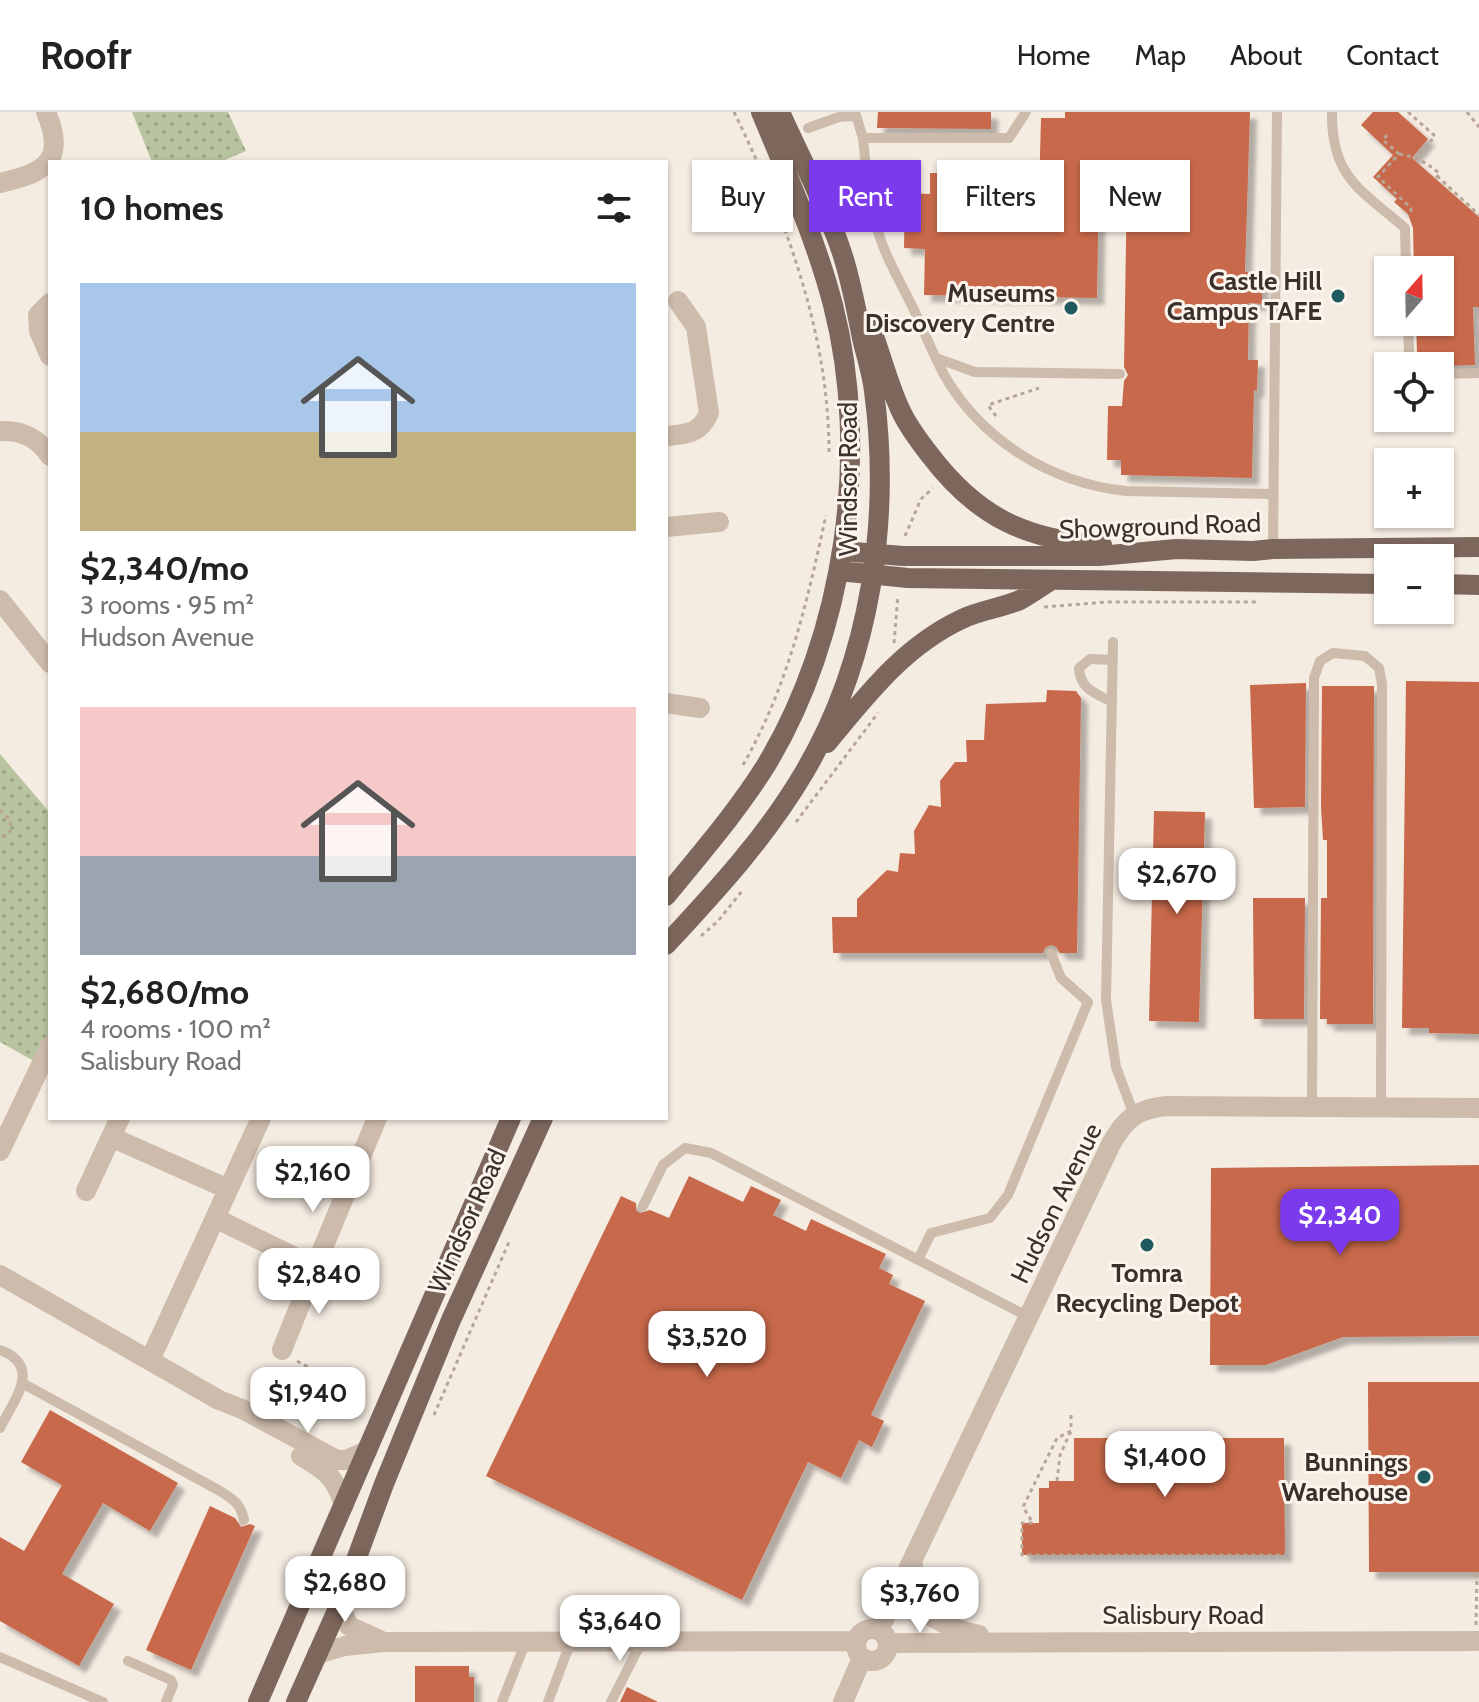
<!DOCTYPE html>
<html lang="en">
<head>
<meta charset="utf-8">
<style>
	body { margin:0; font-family:Cabin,sans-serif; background:#f6f6f6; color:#222; height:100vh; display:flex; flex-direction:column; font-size:30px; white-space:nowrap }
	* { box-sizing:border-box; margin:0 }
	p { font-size:26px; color:#767676 }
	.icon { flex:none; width:44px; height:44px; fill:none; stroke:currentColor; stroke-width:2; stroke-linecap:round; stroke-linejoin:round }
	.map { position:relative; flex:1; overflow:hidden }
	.side { position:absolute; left:48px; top:48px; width:620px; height:960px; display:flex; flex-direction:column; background:#fff; border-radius:0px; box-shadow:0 2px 6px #0004 }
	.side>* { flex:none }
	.banner { position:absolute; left:692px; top:48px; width:666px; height:72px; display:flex; gap:16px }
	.needle { width:52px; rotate:20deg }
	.controls { position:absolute; left:1374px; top:144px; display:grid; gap:16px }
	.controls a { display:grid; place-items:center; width:80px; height:80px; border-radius:0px; background:#fff; box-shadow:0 2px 6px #0004; font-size:40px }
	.price { position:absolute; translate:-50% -68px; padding:0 18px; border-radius:16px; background:#fff; color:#222; font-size:26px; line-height:52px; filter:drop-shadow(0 2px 4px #0008) }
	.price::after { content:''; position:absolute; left:50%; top:48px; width:24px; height:18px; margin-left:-12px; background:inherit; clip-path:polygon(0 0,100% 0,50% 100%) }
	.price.active { background:#7c3aed; color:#fff }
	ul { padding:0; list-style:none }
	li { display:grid; align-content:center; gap:16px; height:424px; padding:0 32px }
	li span { display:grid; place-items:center; height:248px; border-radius:0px; color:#555 }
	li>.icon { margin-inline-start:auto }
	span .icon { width:144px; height:144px; fill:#fffc; stroke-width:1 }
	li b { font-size:34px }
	h2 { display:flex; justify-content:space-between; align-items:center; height:96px; padding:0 32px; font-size:34px }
	.tag { padding:0 28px; border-radius:0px; background:#fff; box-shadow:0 2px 6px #0004; font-size:28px; line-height:72px }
	.tag.active { background:#7c3aed; color:#fff }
	header { display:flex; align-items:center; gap:48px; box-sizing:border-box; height:112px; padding:0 40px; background:#fff; border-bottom:2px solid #e0e0e0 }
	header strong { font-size:38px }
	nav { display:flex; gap:44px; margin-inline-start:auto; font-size:28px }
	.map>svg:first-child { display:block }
</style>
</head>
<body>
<header>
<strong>Roofr</strong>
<nav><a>Home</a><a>Map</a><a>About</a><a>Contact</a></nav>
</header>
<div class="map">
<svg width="1479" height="1590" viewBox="0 0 1479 1590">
	<defs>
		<pattern id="grass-dots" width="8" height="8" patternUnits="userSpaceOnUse" patternTransform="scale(2)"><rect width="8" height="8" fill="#b8c4a0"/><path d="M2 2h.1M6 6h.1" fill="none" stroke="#97a083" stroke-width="1.8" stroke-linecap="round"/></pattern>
		<filter id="shadow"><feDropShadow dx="7" dy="7" stdDeviation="2" flood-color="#0004"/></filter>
	</defs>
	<rect width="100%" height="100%" fill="#f4ebe1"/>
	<path fill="url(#grass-dots)" d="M132 0H228L246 39 220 50H152Z
		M0 642 50 701V934L41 953 0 930Z"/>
	<path fill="#c8694b" filter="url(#shadow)" d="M878 0H991V17L877 16Z
		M1065 0H1250L1245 160 1262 161V192L1249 191 1248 248H1258L1257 279 1254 278 1252 366 1121 363V348H1107L1108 294H1122L1124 269 1128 263 1124 255 1127 69 1099 68 1097 186 924 183 925 137 904 136 905 81 930 82V61H965L964 80 1039 81 1041 6H1065Z
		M1373 0H1398L1428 27 1412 46 1479 105V195H1473L1475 253 1446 254V248L1414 250 1417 241 1416 210H1440V158H1414L1413 116 1408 102 1394 90 1397 87 1373 65 1393 43 1361 13Z
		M1406 569 1479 570V922L1429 921V916H1402Z
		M1306 571 1305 695 1254 696 1250 573Z
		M1322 574H1374L1373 912H1327V907H1320L1321 786H1327V728H1323L1321 695Z
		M1047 578 1076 579 1081 586 1077 841H1060L1056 835 1051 833 1045 836 1043 841H833L832 805H857V787L887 758 898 760 900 741 915 742 914 719 929 693 941 695 940 669 955 650H967L966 628H984L986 592 1046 590Z
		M1154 699 1205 700 1199 910 1149 909Z
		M1253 786H1305L1304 907H1254Z
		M1479 1053V1224L1343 1225 1266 1253H1210L1211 1056Z
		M689 1064 743 1090 751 1074 781 1088 773 1103 806 1119 811 1107 886 1142 879 1156 893 1163 889 1172 925 1189 871 1303 884 1309 872 1335 859 1328 841 1366 808 1350 742 1488 486 1364 621 1084 636 1091V1098L640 1101 650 1098 669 1106Z
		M1368 1270H1479V1460H1369Z
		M50 1298 178 1371 150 1419 103 1391 62 1462 114 1492 79 1554 0 1509V1425L24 1439 62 1373 21 1350Z
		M1074 1326H1284L1285 1443H1022V1411H1039V1376H1049V1369H1074Z
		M210 1394 235 1406 241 1415 250 1412 255 1414 191 1558 146 1538Z
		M415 1554H469V1565H474V1590H415Z
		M627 1575 658 1590H620Z"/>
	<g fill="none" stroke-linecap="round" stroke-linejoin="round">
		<path stroke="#b9a596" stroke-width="3" stroke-dasharray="4 4" stroke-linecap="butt" d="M734 0C785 105 829 221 829 340
			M1408 0 1435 24 1417 45
			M1467 0 1479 15
			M1387 23 1383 28 1399 42 1378 65 1411 96V104
			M1399 42C1417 45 1426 50 1440 62L1435 67
			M1437 64 1479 103
			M996 304 988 293 1039 276
			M905 424 921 387 933 376
			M1044 495 1107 490H1256
			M894 531 898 483
			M743 653C788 574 807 491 826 403
			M0 698 10 708 11 717 8 722 0 724
			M796 710 878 601
			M701 824 718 809 742 779
			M297 1249 322 1263 328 1271 327 1280 311 1313
			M434 1303 509 1130
			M1071 1303V1319L1057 1326 1023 1395 1033 1411H1022V1443H1285
			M1057 1369 1060 1343 1071 1319
			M1476 1513 1477 1460"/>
		<path stroke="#cdbbac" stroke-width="10" d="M855 0 863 26
			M1026 0 1009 26H863C866 56 868 86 877 116 885 145 902 173 915 200 924 220 933 241 943 261 981 328 1050 371 1126 379L1273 382
			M1332 0C1331 65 1360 77 1405 116L1406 158
			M808 16 839 5 856 4
			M936 246 975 260 1120 262
			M1403 254 1409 241 1408 210
			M1440 262 1479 261
			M1387 263H1388
			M1273 437 1277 0
			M1113 530 1106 888 1116 955 1134 1003
			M1112 590C1095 581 1080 577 1079 556L1090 547 1113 548
			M1312 996 1314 566 1320 549 1333 541 1365 544 1379 556 1382 572 1381 996
			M643 1094 663 1053 685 1036 711 1041 1029 1205
			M918 1148 931 1121 990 1106 1008 1083 1088 890 1061 866 1051 841
			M0 1238C43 1254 14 1288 0 1316
			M22 1271 220 1379C233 1387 241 1392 244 1408
			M0 1545 103 1590
			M128 1549 171 1568 173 1573 166 1590
			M502 1590 526 1529
			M548 1590 571 1529
			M611 1590 642 1529"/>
		<path stroke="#cdbbac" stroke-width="20" d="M0 71C45 61 67 49 46 0
			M50 191 38 203 39 219 50 244
			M0 319C22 318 38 326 50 344
			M666 324C687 322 700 322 709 301L696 215 678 189
			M666 415 719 410
			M0 488 50 551
			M666 591 700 596
			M120 1006 111 1025 228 1077
			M0 1039 50 934
			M86 1079 111 1025
			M215 1106 315 1155 377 1006
			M0 1163 219 1288 242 1297 337 1348H346L367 1339
			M282 1238 315 1155
			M150 1248 261 1006
			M301 1344C326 1359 335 1364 344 1393
			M913 1452C912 1458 910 1466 911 1472 913 1504 953 1517 979 1523
			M339 1494 349 1514 380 1528
			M856 1533a16 16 0 1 1 32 0a16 16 0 1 1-32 0Z
			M879 1518 1111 1032C1125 1007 1137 997 1166 994L1479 996
			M888 1531 1479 1529
			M317 1542 345 1534 383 1530 856 1529
			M843 1590 862 1546"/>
		<path stroke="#7d675c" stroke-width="20" d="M871 216C881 242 888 271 900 297 907 313 919 329 930 343 977 405 1026 428 1102 433
			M842 439 903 444H1099L1177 437 1253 439 1273 437 1479 435
			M839 459 908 466 1388 472
			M1440 472 1479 473
			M827 631C867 583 904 534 962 507 980 498 1002 496 1020 488 1031 482 1042 474 1052 468
			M666 784C700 742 736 701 765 655 845 524 871 341 833 193 816 127 787 63 761 0
			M666 833C717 778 767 724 805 659 871 547 891 407 874 279 872 261 866 244 862 226 856 197 851 167 841 138 825 91 800 45 780 0
			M258 1590 511 1006
			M296 1590 339 1494 384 1372 451 1208 543 1006"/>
	</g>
	<g fill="#1f5a5e" stroke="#fbf5ee" stroke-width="3">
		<circle cx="1338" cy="184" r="8"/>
		<circle cx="1071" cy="196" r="8"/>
		<circle cx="1147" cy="1133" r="8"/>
		<circle cx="1424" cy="1365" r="8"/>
	</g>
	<g text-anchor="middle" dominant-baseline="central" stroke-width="6" stroke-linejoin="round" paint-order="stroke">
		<g font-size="26" font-weight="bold" fill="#3b302b" stroke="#fbf5ee" text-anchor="end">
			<text x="1322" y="169">Castle Hill<tspan x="1322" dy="30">Campus TAFE</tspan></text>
			<text x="1055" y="181">Museums<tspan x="1055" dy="30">Discovery Centre</tspan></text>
			<text x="1147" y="1161" text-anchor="middle">Tomra<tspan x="1147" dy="30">Recycling Depot</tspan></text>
			<text x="1408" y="1350">Bunnings<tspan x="1408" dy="30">Warehouse</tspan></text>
		</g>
		<g font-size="26" fill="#3b302b" stroke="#fbf5ee">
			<text transform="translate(848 367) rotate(-90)">Windsor Road</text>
			<text transform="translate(1160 414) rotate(-2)">Showground Road</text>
			<text transform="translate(1056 1091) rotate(-64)">Hudson Avenue</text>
			<text transform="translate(467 1109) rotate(-66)">Windsor Road</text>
			<text x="1183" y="1503">Salisbury Road</text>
		</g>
	</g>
</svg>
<div class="controls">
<a><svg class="needle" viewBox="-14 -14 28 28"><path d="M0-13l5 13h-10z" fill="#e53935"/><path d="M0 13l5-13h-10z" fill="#767676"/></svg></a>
<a><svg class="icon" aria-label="locate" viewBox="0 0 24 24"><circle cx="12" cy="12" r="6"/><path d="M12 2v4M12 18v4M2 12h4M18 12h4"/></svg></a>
<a>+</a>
<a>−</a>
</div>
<b class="price" style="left:1177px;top:804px">$2,670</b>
<b class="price" style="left:313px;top:1102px">$2,160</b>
<b class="price active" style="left:1340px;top:1145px">$2,340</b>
<b class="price" style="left:319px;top:1204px">$2,840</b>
<b class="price" style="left:707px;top:1267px">$3,520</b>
<b class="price" style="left:308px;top:1323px">$1,940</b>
<b class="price" style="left:1165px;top:1387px">$1,400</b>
<b class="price" style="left:345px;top:1512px">$2,680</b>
<b class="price" style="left:920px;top:1523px">$3,760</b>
<b class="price" style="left:620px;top:1551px">$3,640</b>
<div class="banner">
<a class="tag">Buy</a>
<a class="tag active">Rent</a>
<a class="tag">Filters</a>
<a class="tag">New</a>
</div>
<section class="side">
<h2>10 homes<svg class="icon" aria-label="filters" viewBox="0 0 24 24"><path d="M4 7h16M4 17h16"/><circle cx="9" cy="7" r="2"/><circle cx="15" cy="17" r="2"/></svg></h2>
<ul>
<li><span style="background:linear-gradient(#a9c7e8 60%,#c2b280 0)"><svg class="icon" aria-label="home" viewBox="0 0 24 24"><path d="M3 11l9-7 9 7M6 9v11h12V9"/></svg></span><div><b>$2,340/mo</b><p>3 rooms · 95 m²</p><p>Hudson Avenue</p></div></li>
<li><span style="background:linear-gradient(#f6c9c9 60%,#9aa5b1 0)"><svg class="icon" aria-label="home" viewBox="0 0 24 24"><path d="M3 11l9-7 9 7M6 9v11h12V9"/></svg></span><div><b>$2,680/mo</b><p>4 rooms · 100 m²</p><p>Salisbury Road</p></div></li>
</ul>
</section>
</div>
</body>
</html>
